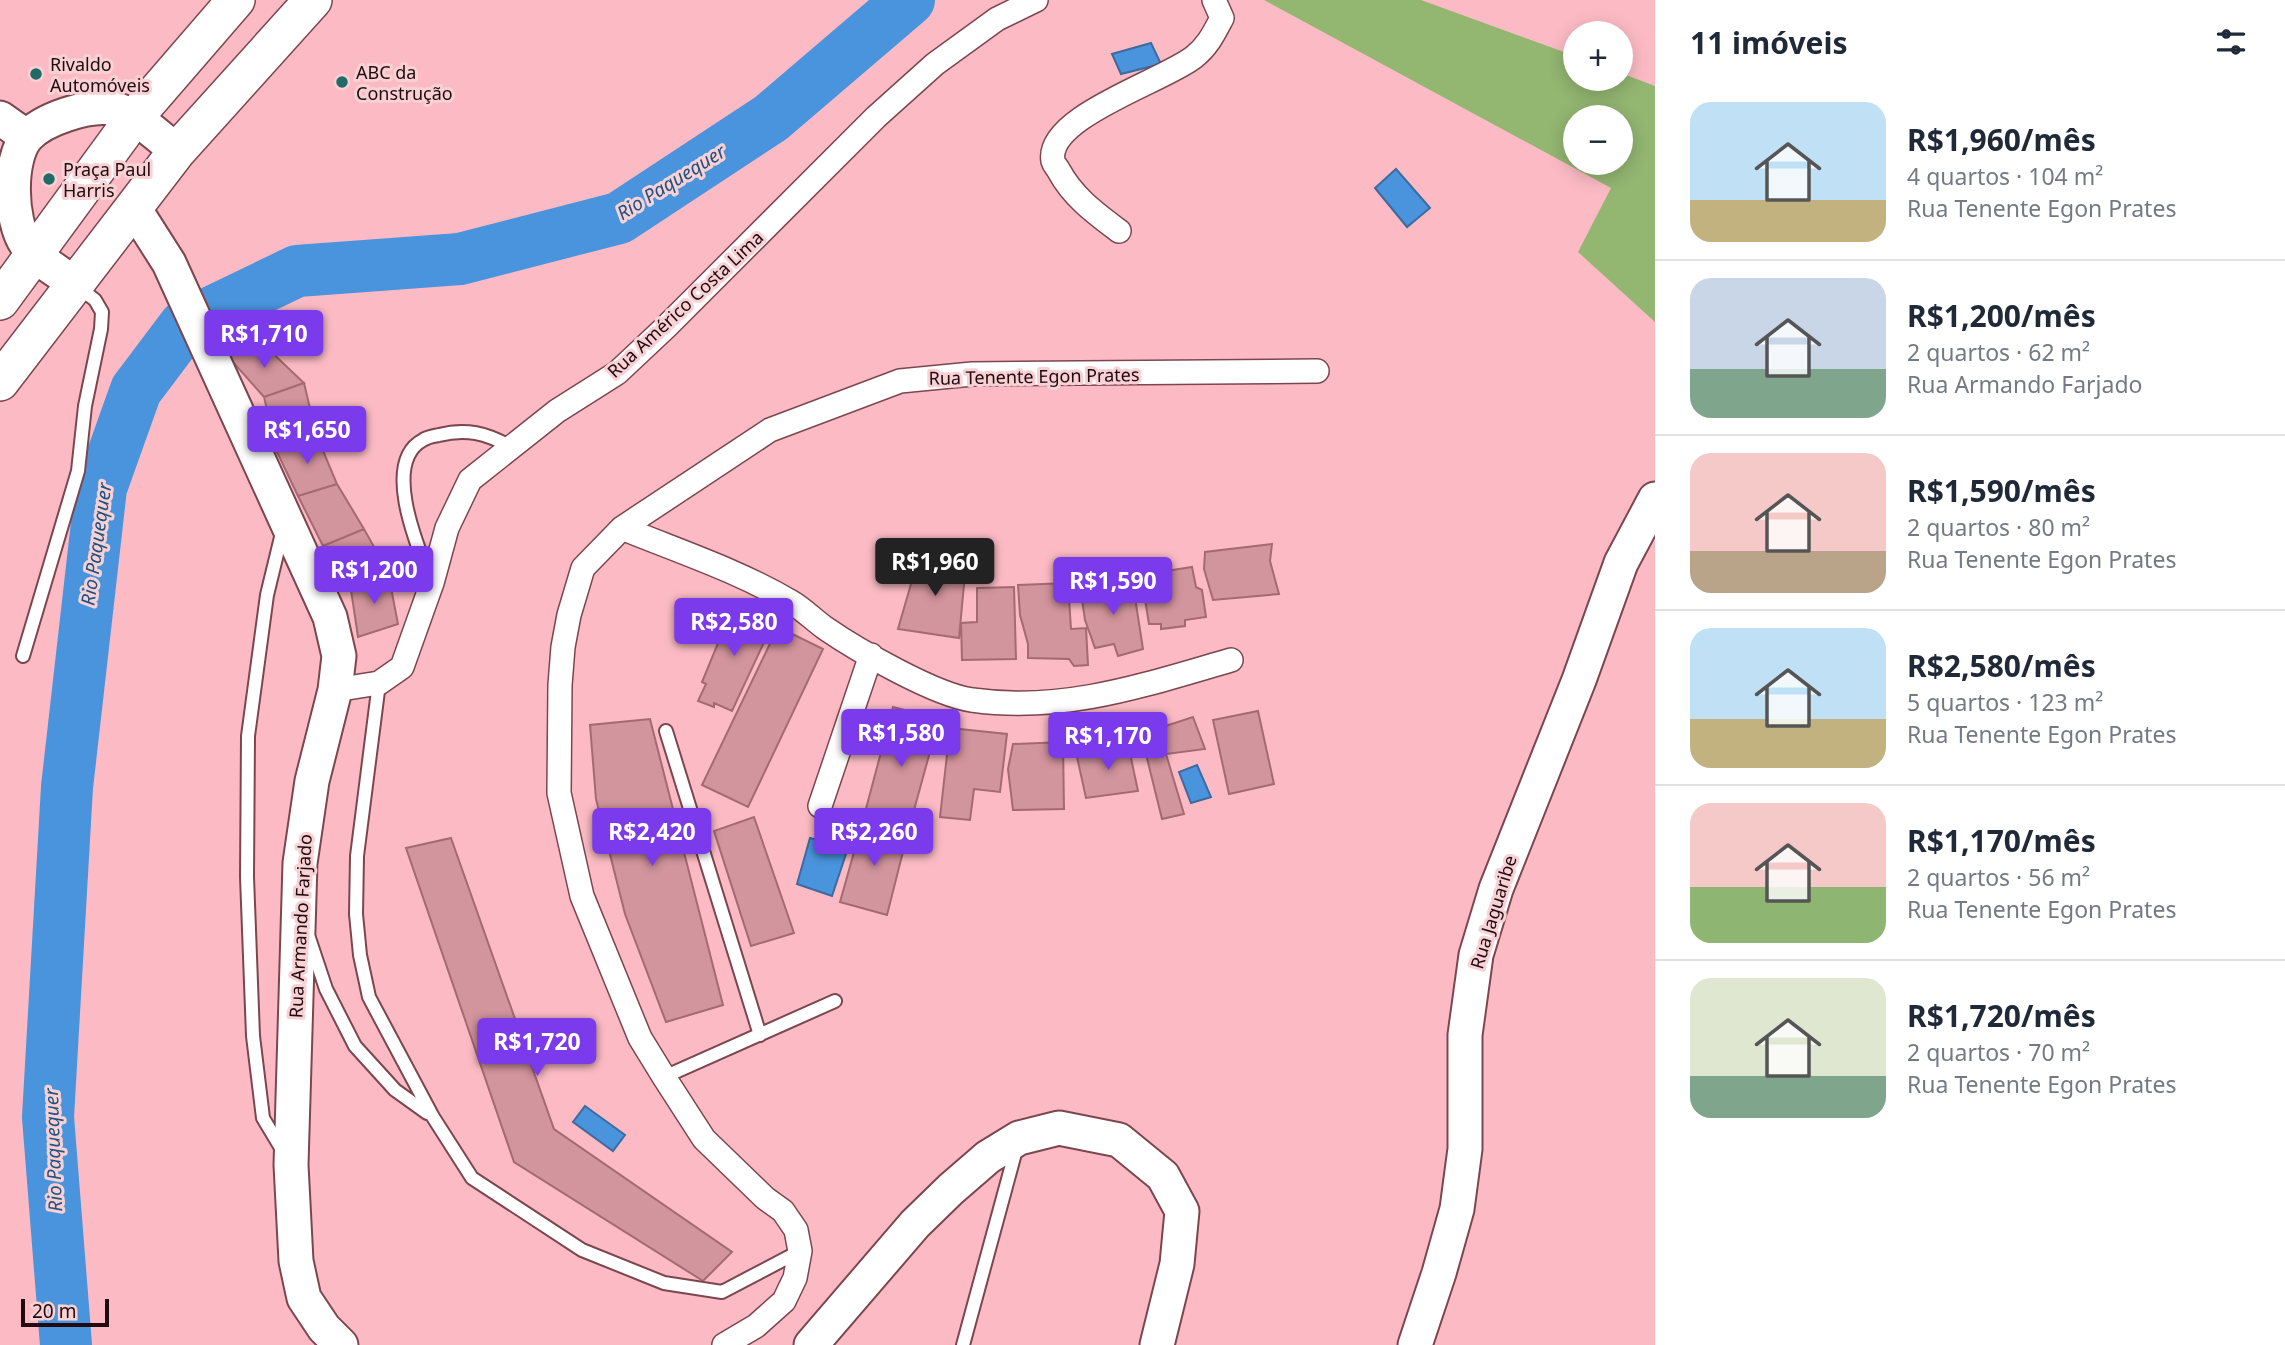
<!DOCTYPE html>
<html lang="pt">
<head>
<meta charset="utf-8">
<style>
	body { margin:0; font-family:"Noto Sans",sans-serif; background:#f6f6f7; color:#1f2937; height:100vh; display:flex; flex-direction:column; font-size:26px; white-space:nowrap }
	* { box-sizing:border-box; margin:0 }
	p { font-size:23px; color:#747a83 }
	.icon { flex:none; width:38px; height:38px; fill:none; stroke:currentColor; stroke-width:2; stroke-linecap:round; stroke-linejoin:round }
	.map { position:relative; flex:1; overflow:hidden }
	.drawer { display:flex; flex-direction:column; background:#fff; width:630px }
	.drawer>* { flex:none }
	.buttons { position:absolute; left:1563px; top:21px; display:grid; gap:14px }
	.buttons a { display:grid; place-items:center; width:70px; height:70px; border-radius:50%; background:#fff; box-shadow:0 4px 18px #0003; font-size:35px }
	.scale { position:absolute; left:21px; bottom:18px; width:88px; box-sizing:border-box; padding-left:7px; border:4px solid #210b0f; border-top:0; font-size:19px; line-height:24px; white-space:nowrap; color:#210b0f; -webkit-text-stroke:5px #f8d1d5; paint-order:stroke }
	.price { position:absolute; translate:-50% -60px; padding:0 16px; border-radius:7px; background:#7c3aed; color:#fff; font-size:23px; line-height:46px; filter:drop-shadow(0 2px 4px #0008) }
	.price::after { content:''; position:absolute; left:50%; top:42px; width:21px; height:16px; margin-left:-10px; background:inherit; clip-path:polygon(0 0,100% 0,50% 100%) }
	.price.current { background:#222; color:#fff }
	ul { padding:0; list-style:none }
	li { display:flex; align-items:center; gap:21px; height:175px; padding:0 35px }
	li+li { border-top:2px solid #e0e1e3 }
	li span { display:grid; place-items:center; flex:none; width:196px; height:140px; border-radius:21px; color:#555 }
	li>.icon { margin-inline-start:auto }
	span .icon { width:84px; height:84px; fill:#fffc; stroke-width:1 }
	li b { font-size:30px }
	h2 { display:flex; justify-content:space-between; align-items:center; height:84px; padding:0 35px; font-size:30px }
	main { display:flex; flex:1; min-height:0 }
	.map>svg:first-child { display:block }
</style>
</head>
<body>
<main>
<div class="map">
<svg width="1655" height="1345" viewBox="0 0 1655 1345">
	<rect width="100%" height="100%" fill="#fcbbc4"/>
	<path fill="#93b671" fill-rule="evenodd" d="M1264 0H1421L1575 56V79H1620L1621 73 1655 86V322L1578 252 1611 188ZM1575 117H1620V163H1575Z"/>
	<path fill="#4994dd" stroke="#3d6b9f" stroke-width="2" d="M1151 43 1161 64 1121 74 1112 54Z
		M1396 169 1430 208 1407 227 1375 188Z
		M1197 765 1211 797 1191 803 1179 772Z
		M810 838 848 848 832 896 797 884Z
		M585 1106 625 1135 613 1151 573 1122Z"/>
	<g fill="none" stroke-linecap="round" stroke-linejoin="round">
		<path stroke="#4994dd" stroke-width="52" d="M66 1345 48 1117 67 787 101 488 136 390 185 325 297 271 460 259 619 218 771 118 909 0"/>
	</g>
	<path fill="#d2949d" stroke="#a46a72" stroke-width="2" d="M264 345 304 383 264 397 224 352Z
		M304 383 316 434 277 452 264 397Z
		M316 434 337 484 298 496 277 452Z
		M337 484 364 529 323 546 298 496Z
		M364 529 388 572 351 590 323 546Z
		M1272 544 1270 561 1279 594 1213 600 1204 569 1205 552Z
		M919 556 966 563 959 638 898 629Z
		M1192 567 1196 587 1202 590 1206 617 1185 620V626L1161 629V624H1149L1141 575Z
		M388 572 398 624 358 637 351 590Z
		M1132 578 1143 649 1118 656 1114 644 1095 648 1085 620 1081 593Z
		M1068 583 1071 629 1086 628 1088 665 1074 666 1069 659 1028 658V644L1020 615 1018 585Z
		M1014 587 1016 659 962 660 961 623 977 622V588Z
		M734 604 773 623 732 711 714 703V707L698 701 706 684 702 682Z
		M778 627 823 649 748 807 702 785Z
		M893 707 939 719 908 832 863 820Z
		M1258 711 1274 784 1229 794 1213 720Z
		M1193 717 1205 749 1166 754 1184 814 1162 819 1141 734Z
		M650 719 723 1005 666 1022 625 914 596 799 590 725Z
		M950 728 1007 734 1000 792 974 789 970 820 940 817Z
		M1063 742 1064 809 1013 810 1008 769 1013 744Z
		M1128 744 1138 791 1086 798 1077 757Z
		M754 817 794 933 751 946 714 831Z
		M863 820 908 832 887 915 840 902Z
		M451 838 554 1129 732 1252 703 1281 514 1162 406 848Z"/>
	<g fill="none" stroke-linecap="round" stroke-linejoin="round">
		<defs>
			<path id="lane" d="M283 529 267 595 248 736 247 877 253 1036 263 1118 284 1153
				M431 581C418 548 381 462 423 440 427 437 434 436 439 435 466 428 486 433 511 447
				M23 656 78 471 85 406 101 329 102 312 95 300 76 285
				M379 683 357 856 356 914 360 955 369 997 433 1117 472 1178 582 1250 664 1283 722 1292 800 1251
				M666 731 760 1035
				M309 938 326 989 355 1046 395 1090 427 1113
				M664 1077 835 1001
				M963 1345 1017 1146"/>
			<path id="street" d="M1119 231C1095 213 1073 197 1059 171 1057 167 1054 165 1053 161 1045 117 1164 81 1194 57 1208 46 1214 33 1222 18L1214 0
				M622 528C678 551 739 571 791 602 803 609 814 620 825 628 857 650 935 695 972 700 1064 713 1144 685 1231 660
				M335 690 379 683 402 667 432 583 447 528 470 480 557 411 617 373 666 327 876 117 935 64 997 19 1036 0
				M820 806 871 655
				M724 1345 756 1326 784 1301 795 1278 800 1251 796 1230 783 1211 765 1198 704 1139 664 1077 640 1038 582 896 559 793 560 685 563 647 569 615 583 568 622 528 770 430 900 381 972 374 1317 371"/>
			<path id="secondary" d="M0 118 27 137
				M134 208 169 263 330 617 339 656 335 690 312 781 300 863 291 1165 296 1261 304 1298 324 1328 341 1345
				M75 284C60 272 37 261 26 244 10 221 8 159 27 137 43 119 87 105 111 108 135 112 158 137 177 151
				M811 1345 915 1224 951 1189 988 1157 1019 1138 1059 1128 1119 1140 1163 1176 1182 1211 1177 1264 1157 1345
				M1415 1345 1439 1273 1457 1209 1465 1149V1035L1476 955 1496 889 1579 680 1621 563 1655 499"/>
			<path id="primary" d="M0 301 134 118 236 0
				M0 382 177 151 313 0"/>
		</defs>
		<use href="#lane" stroke="#7c464e" stroke-width="16"/>
		<use href="#street" stroke="#7c464e" stroke-width="26"/>
		<use href="#secondary" stroke="#7c464e" stroke-width="37"/>
		<use href="#primary" stroke="#7c464e" stroke-width="40"/>
		<use href="#lane" stroke="#fff" stroke-width="12"/>
		<use href="#street" stroke="#fff" stroke-width="23"/>
		<use href="#secondary" stroke="#fff" stroke-width="33"/>
		<use href="#primary" stroke="#fff" stroke-width="37"/>
	</g>
	<g fill="#206b67" stroke="#f8d1d5" stroke-width="2.5">
		<circle cx="36" cy="74" r="7"/>
		<circle cx="342" cy="82" r="7"/>
		<circle cx="49" cy="179" r="7"/>
	</g>
	<g text-anchor="middle" dominant-baseline="central" stroke-width="6" stroke-linejoin="round" paint-order="stroke">
		<g font-size="18" fill="#210b0f" stroke="#f8d1d5" text-anchor="start">
			<text x="50" y="64">Rivaldo<tspan x="50" dy="21">Automóveis</tspan></text>
			<text x="356" y="72">ABC da<tspan x="356" dy="21">Construção</tspan></text>
			<text x="63" y="169">Praça Paul<tspan x="63" dy="21">Harris</tspan></text>
		</g>
		<g font-size="18" fill="#210b0f" stroke="#f8d1d5">
			<text transform="translate(685 304) rotate(-43)">Rua Américo Costa Lima</text>
			<text transform="translate(1034 376) rotate(-1)">Rua Tenente Egon Prates</text>
			<text transform="translate(1493 912) rotate(-73)">Rua Jaguaribe</text>
			<text transform="translate(300 926) rotate(-87)">Rua Armando Farjado</text>
		</g>
		<g font-size="19" font-style="italic" fill="#1e5282" stroke="#f8d1d5">
			<text transform="translate(671 182) rotate(-32)">Rio Paquequer</text>
			<text transform="translate(96 544) rotate(-82)">Rio Paquequer</text>
			<text transform="translate(53 1150) rotate(-92)">Rio Paquequer</text>
		</g>
	</g>
</svg>
<div class="buttons">
<a>+</a>
<a>−</a>
</div>
<div class="scale">20 m</div>
<b class="price" style="left:264px;top:370px">R$1,710</b>
<b class="price" style="left:307px;top:466px">R$1,650</b>
<b class="price current" style="left:935px;top:598px">R$1,960</b>
<b class="price" style="left:374px;top:606px">R$1,200</b>
<b class="price" style="left:1113px;top:617px">R$1,590</b>
<b class="price" style="left:734px;top:658px">R$2,580</b>
<b class="price" style="left:901px;top:769px">R$1,580</b>
<b class="price" style="left:1108px;top:772px">R$1,170</b>
<b class="price" style="left:652px;top:868px">R$2,420</b>
<b class="price" style="left:874px;top:868px">R$2,260</b>
<b class="price" style="left:537px;top:1078px">R$1,720</b>
</div>
<section class="drawer">
<h2>11 imóveis<svg class="icon" aria-label="filters" viewBox="0 0 24 24"><path d="M4 7h16M4 17h16"/><circle cx="9" cy="7" r="2"/><circle cx="15" cy="17" r="2"/></svg></h2>
<ul>
<li><span style="background:linear-gradient(#bfe0f5 70%,#c2b280 0)"><svg class="icon" aria-label="home" viewBox="0 0 24 24"><path d="M3 11l9-7 9 7M6 9v11h12V9"/></svg></span><div><b>R$1,960/mês</b><p>4 quartos · 104 m²</p><p>Rua Tenente Egon Prates</p></div></li>
<li><span style="background:linear-gradient(#c9d6e8 65%,#7fa58c 0)"><svg class="icon" aria-label="home" viewBox="0 0 24 24"><path d="M3 11l9-7 9 7M6 9v11h12V9"/></svg></span><div><b>R$1,200/mês</b><p>2 quartos · 62 m²</p><p>Rua Armando Farjado</p></div></li>
<li><span style="background:linear-gradient(#f6c9c9 70%,#b9a48a 0)"><svg class="icon" aria-label="home" viewBox="0 0 24 24"><path d="M3 11l9-7 9 7M6 9v11h12V9"/></svg></span><div><b>R$1,590/mês</b><p>2 quartos · 80 m²</p><p>Rua Tenente Egon Prates</p></div></li>
<li><span style="background:linear-gradient(#bfe0f5 65%,#c2b280 0)"><svg class="icon" aria-label="home" viewBox="0 0 24 24"><path d="M3 11l9-7 9 7M6 9v11h12V9"/></svg></span><div><b>R$2,580/mês</b><p>5 quartos · 123 m²</p><p>Rua Tenente Egon Prates</p></div></li>
<li><span style="background:linear-gradient(#f6c9c9 60%,#8fb573 0)"><svg class="icon" aria-label="home" viewBox="0 0 24 24"><path d="M3 11l9-7 9 7M6 9v11h12V9"/></svg></span><div><b>R$1,170/mês</b><p>2 quartos · 56 m²</p><p>Rua Tenente Egon Prates</p></div></li>
<li><span style="background:linear-gradient(#dfe7d0 70%,#7fa58c 0)"><svg class="icon" aria-label="home" viewBox="0 0 24 24"><path d="M3 11l9-7 9 7M6 9v11h12V9"/></svg></span><div><b>R$1,720/mês</b><p>2 quartos · 70 m²</p><p>Rua Tenente Egon Prates</p></div></li>
</ul>
</section>
</main>
</body>
</html>
